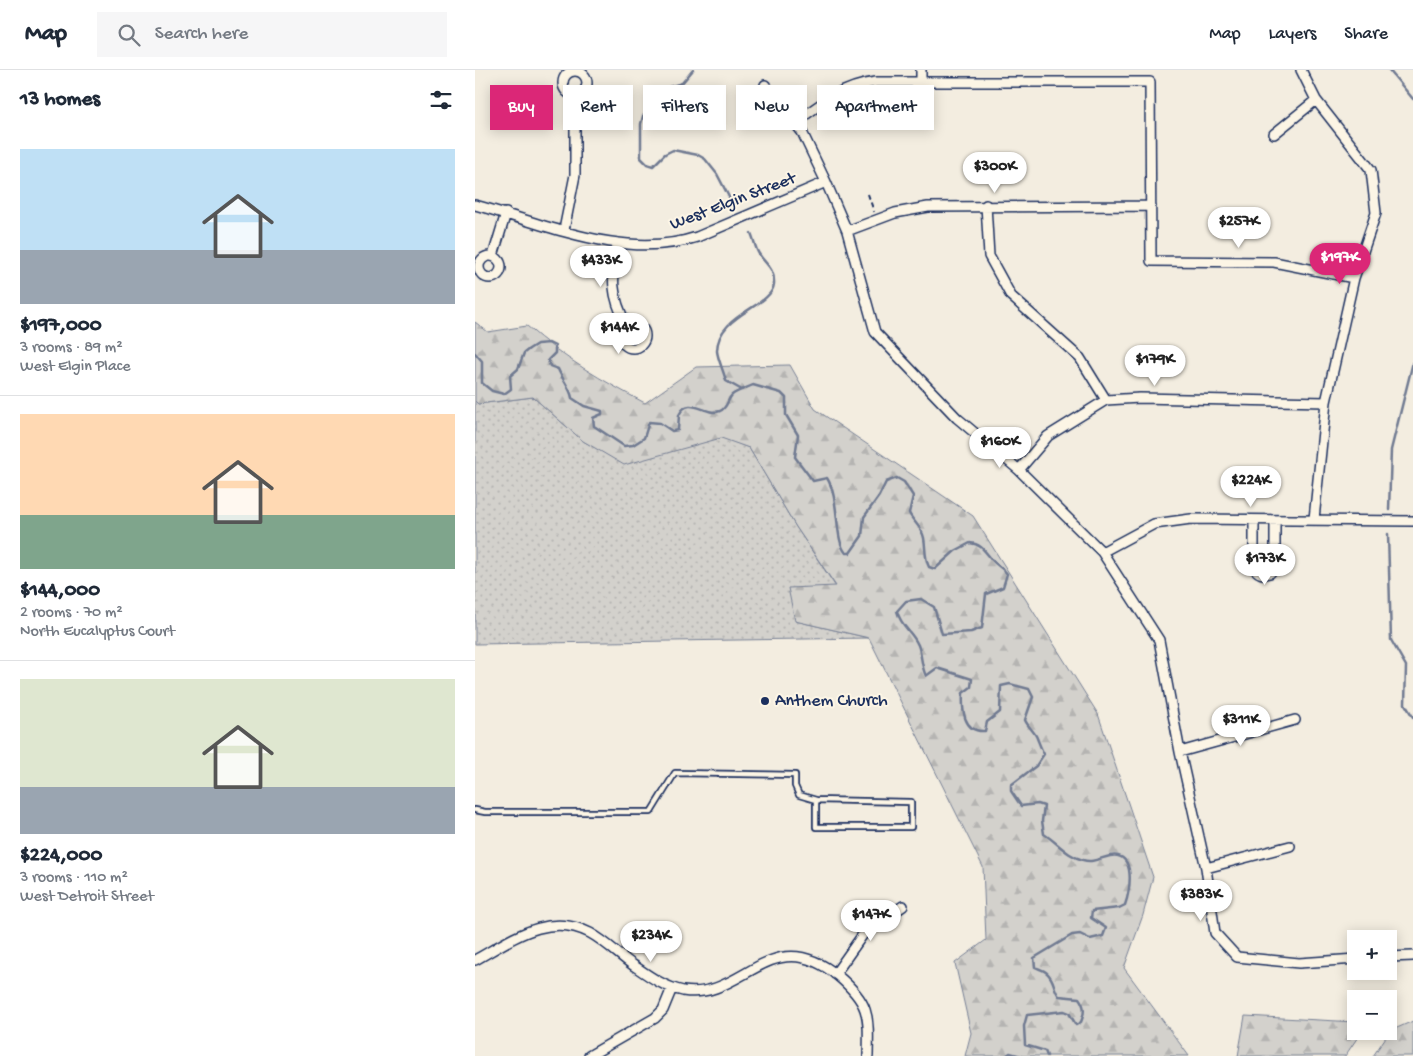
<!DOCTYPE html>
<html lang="en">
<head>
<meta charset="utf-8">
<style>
	body { margin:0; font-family:"Gochi Hand",sans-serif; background:#f6f6f7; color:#1f2937; height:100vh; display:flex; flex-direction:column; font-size:19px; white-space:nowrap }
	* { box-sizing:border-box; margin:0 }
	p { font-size:16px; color:#747a83 }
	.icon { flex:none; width:28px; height:28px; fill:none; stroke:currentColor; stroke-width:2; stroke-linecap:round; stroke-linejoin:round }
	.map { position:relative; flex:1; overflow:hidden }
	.details { display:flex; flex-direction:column; background:#fff; width:475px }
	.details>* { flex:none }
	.banner { position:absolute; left:15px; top:15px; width:475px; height:45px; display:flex; gap:10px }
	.controls { position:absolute; left:872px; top:860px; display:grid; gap:10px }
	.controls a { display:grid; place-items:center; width:50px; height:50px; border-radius:0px; background:#fff; box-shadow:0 2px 12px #0003; font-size:25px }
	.price { position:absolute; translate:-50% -42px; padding:0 11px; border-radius:18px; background:#fff; color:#222; font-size:16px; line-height:32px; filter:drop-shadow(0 1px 2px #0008) }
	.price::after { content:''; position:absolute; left:50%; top:30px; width:15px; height:11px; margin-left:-8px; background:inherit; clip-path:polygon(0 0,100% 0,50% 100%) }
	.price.active { background:#db2777; color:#fff }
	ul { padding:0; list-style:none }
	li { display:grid; align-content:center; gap:10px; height:265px; padding:0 20px }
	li+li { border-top:1px solid #e0e1e3 }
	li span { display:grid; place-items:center; height:155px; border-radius:0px; color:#555 }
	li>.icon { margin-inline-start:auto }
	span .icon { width:90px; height:90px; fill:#fffc; stroke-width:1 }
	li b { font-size:21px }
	h2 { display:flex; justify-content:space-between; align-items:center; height:60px; padding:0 20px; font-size:21px }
	.tag { padding:0 18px; border-radius:0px; background:#fff; box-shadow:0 2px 12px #0003; font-size:18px; line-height:45px }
	.tag.active { background:#db2777; color:#fff }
	header { display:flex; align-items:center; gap:30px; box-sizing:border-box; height:70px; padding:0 25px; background:#fff; border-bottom:1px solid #e0e1e3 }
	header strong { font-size:24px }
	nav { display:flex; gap:28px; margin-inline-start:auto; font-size:18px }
	.search { width:350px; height:45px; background:#f6f6f7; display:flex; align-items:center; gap:12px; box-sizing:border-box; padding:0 18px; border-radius:0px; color:#747a83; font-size:19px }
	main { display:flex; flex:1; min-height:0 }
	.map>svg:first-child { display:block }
</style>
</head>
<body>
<header>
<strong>Map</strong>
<div class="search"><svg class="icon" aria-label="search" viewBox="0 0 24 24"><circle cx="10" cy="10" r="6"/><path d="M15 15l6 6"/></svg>Search here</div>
<nav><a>Map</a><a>Layers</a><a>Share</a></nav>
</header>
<main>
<section class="details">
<h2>13 homes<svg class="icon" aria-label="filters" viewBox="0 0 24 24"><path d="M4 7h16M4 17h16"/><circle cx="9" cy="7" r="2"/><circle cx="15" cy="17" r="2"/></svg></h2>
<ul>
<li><span style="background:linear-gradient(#bfe0f5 65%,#9aa5b1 0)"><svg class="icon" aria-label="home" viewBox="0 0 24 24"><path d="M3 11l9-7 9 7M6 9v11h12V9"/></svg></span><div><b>$197,000</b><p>3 rooms · 89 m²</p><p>West Elgin Place</p></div></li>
<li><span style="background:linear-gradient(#ffd9b3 65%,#7fa58c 0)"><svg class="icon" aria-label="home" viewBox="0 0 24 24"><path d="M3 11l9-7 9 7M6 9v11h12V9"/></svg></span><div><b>$144,000</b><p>2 rooms · 70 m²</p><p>North Eucalyptus Court</p></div></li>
<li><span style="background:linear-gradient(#dfe7d0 70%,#9aa5b1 0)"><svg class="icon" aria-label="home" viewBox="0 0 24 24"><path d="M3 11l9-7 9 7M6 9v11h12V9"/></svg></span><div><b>$224,000</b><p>3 rooms · 110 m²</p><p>West Detroit Street</p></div></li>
</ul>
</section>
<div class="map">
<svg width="938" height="986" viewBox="0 0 938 986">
	<defs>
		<pattern id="grass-dots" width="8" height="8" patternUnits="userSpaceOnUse" patternTransform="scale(1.25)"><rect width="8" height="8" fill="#d3d1cc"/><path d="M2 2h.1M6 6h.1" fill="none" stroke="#b5b4b2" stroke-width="1.8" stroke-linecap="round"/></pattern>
		<pattern id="forest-firs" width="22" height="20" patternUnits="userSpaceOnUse" patternTransform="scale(1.25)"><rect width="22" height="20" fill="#d3d1cc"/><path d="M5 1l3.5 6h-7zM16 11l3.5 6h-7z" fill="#b5b4b2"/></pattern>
	</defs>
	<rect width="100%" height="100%" fill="#f3ede0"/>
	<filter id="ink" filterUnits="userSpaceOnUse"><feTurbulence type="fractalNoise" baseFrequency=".02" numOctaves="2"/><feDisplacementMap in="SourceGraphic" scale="10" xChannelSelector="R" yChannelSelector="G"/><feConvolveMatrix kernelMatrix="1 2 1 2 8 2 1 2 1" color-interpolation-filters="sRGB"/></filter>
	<g filter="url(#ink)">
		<path fill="url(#grass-dots)" stroke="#778095" d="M58 327 108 371 149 394 246 367 274 378 321 457 361 517 320 551 394 568 0 574V331L3 334Z"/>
		<path fill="url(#forest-firs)" stroke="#778095" d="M0 252 13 262 52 256C88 288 128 311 170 333L221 297 315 295 340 339 498 446 623 644 678 807 668 845 649 898 714 986H490L496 963 480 893 511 870 508 797 394 568 320 551 313 518 361 516 321 457 274 378 246 368 149 395 108 371 58 327 3 334 0 331Z
			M770 946 881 952V961H887L870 986H763Z
			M938 951V986H898L915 961Z"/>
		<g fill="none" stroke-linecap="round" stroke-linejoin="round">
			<path stroke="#707a91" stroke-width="2.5" d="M218 0 207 13 194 17 178 37 168 46 166 54V88L172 94 178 96 190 84 198 80 223 85 230 89 242 104 255 129
				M914 0 938 29
				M0 283 7 291V313L17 321 29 324 36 319 35 306 43 299 49 283 54 279 62 274 74 273 80 276V283L73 290 75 296 83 299C87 309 96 319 97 328L109 336 127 341V344L118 348 119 356 149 376 158 375 169 368 174 352 185 353 197 361 203 360 204 345C214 324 231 347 245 341 253 337 252 330 257 325 262 321 272 318 278 315L306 323 311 328V345L323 365 320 387 338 411 352 408C365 428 359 471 371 483H375L387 466 389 447 404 426 411 412 422 408 429 412 438 426 434 443C438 452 447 457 449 468 451 478 449 487 454 497L460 499 480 481 495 473C507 474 510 482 517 490 522 496 528 498 532 504L528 517 511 524 507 558 496 562 467 564 459 537 446 529 431 531 422 541C426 557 437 561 443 575 447 585 446 596 451 606L462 598 497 609 496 617 488 623C487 639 488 663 510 661L512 652 525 642 526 616 535 614 554 619 558 627 550 650C553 657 560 662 562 668 564 673 566 679 569 684L561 696 536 715V721L546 736 563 734 569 736 567 751 569 764C583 773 592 786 608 790 618 793 625 788 635 786 662 781 655 822 650 835L644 838 617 841 616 848 631 858 628 866 615 869 605 864 597 865 559 888 560 897C564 899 569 900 572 903 580 910 578 919 584 926L604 928C610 936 610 942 606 952L601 955 594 943 589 941 552 945 549 956 550 975 570 981 572 986
				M267 320 251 311C249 302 243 290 242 281 242 244 297 237 299 214 300 198 290 194 284 184 280 178 279 169 276 163
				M914 440 916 380 938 292
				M913 464 916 570 931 596 930 634 938 647
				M531 986 535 983 546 986"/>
			<defs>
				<path id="lane" d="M0 740 10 742H176L200 703 320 705V716L324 725 341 730V757H436V732L341 730"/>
				<path id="street" d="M826 0 841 30 896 100 901 143 879 208 851 332 839 449
					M88 13a12 12 0 1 1 24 0a12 12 0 1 1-24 0Z
					M446 12V0
					M290 15 327 62 351 112 372 161 400 262 482 348 544 400 627 482 684 570 705 682 731 798 740 863 762 887 824 893 881 889
					M321 52C346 33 369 16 401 12H675L676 191 799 192 879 208
					M799 64 841 30
					M0 135C71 154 150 191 222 167L351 112
					M511 135 514 186 536 226 605 288 631 330
					M89 160 100 105V25
					M372 161 420 143 453 137 676 136
					M142 173C137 208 135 224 152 256
					M4 197a11 11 0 1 1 22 0a11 11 0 1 1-22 0Z
					M18 186 31 143
					M146 266a12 12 0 1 1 24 0a12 12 0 1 1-24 0Z
					M544 400 573 366 631 330 665 328 851 332
					M779 450V498C784 504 787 505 795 503L800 497V450
					M627 482 679 454 716 449 938 451
					M705 682 820 650
					M731 798 815 776
					M914 887 938 886
					M0 890C36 870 73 841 115 863 130 871 144 885 158 895 174 906 189 917 208 921 268 931 295 851 363 906 395 933 394 945 393 986
					M360 904 389 863 428 836
					M114 986 180 948 188 940 197 918"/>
			</defs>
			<use href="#lane" stroke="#1b2f5e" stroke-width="8"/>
			<use href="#street" stroke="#1b2f5e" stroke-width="12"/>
			<path stroke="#1b2f5e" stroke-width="2" stroke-dasharray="5 4" stroke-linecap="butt" d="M362 35 370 53
				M393 124 399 142"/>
			<use href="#lane" stroke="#fcf5e5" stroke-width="4.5"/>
			<use href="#street" stroke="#fcf5e5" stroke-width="9"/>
		</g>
	</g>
	<circle fill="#1b2f5e" stroke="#fcf5e5" stroke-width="2" cx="290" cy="631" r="5"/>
	<g text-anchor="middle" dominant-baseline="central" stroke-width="4" stroke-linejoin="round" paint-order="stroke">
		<g font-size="18" fill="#1b2f5e" stroke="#fcf5e5">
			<text transform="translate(258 132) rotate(-21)">West Elgin Street</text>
		</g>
		<g font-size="18" fill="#1b2f5e" stroke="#fcf5e5" text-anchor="start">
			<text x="300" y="631">Anthem Church</text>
		</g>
	</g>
</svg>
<div class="controls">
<a>+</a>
<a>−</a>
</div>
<b class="price" style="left:520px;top:124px">$300K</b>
<b class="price" style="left:764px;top:179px">$257K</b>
<b class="price active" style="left:865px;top:215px">$197K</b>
<b class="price" style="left:126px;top:218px">$433K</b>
<b class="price" style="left:144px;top:285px">$144K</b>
<b class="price" style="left:680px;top:317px">$179K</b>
<b class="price" style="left:525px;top:399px">$160K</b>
<b class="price" style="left:776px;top:438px">$224K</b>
<b class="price" style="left:790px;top:516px">$173K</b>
<b class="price" style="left:766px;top:677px">$311K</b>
<b class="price" style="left:726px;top:852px">$383K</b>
<b class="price" style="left:396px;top:872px">$147K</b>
<b class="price" style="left:176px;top:893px">$234K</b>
<div class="banner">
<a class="tag active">Buy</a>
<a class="tag">Rent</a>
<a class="tag">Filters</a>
<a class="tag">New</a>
<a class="tag">Apartment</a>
</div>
</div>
</main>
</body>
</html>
